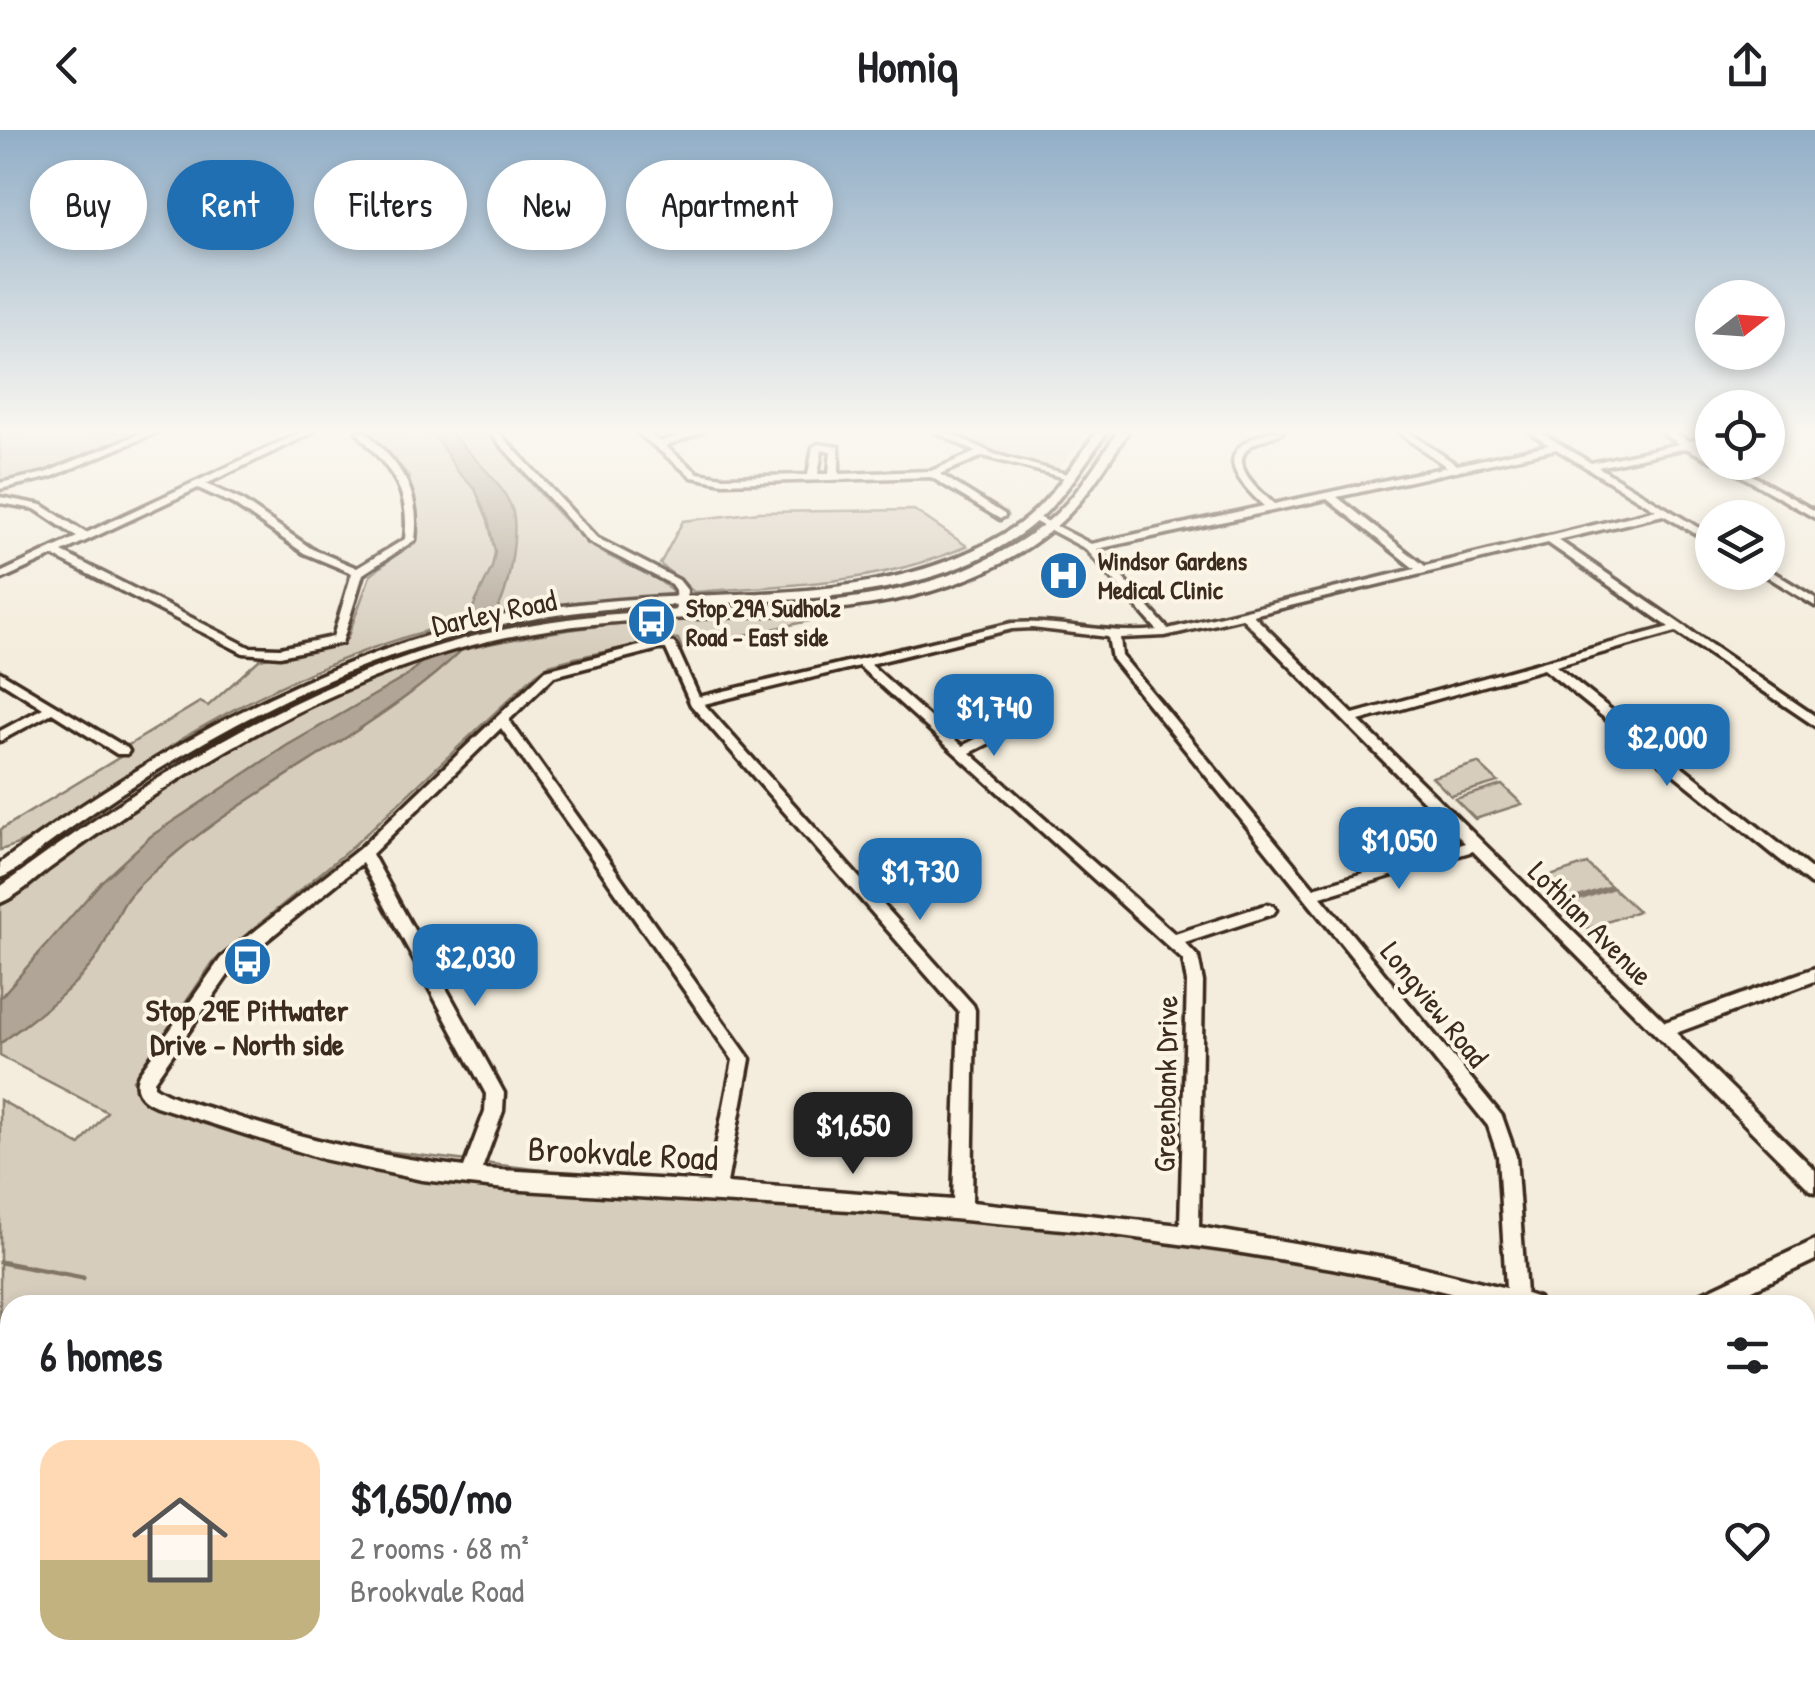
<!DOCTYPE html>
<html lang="en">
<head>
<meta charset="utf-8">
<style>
	body { margin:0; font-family:"Patrick Hand",sans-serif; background:#f6f6f6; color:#202124; height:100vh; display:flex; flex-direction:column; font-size:38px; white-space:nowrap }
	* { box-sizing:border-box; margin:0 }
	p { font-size:32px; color:#757577 }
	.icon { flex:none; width:55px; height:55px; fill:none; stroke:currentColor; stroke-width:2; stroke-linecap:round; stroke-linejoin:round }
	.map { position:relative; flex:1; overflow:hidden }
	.panel { position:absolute; left:0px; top:1165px; width:1815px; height:392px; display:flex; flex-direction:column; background:#fff; border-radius:30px 30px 0 0; box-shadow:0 5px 15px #0003 }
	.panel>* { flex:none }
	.top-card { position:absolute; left:30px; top:30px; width:1000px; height:90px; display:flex; gap:20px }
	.needle { width:65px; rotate:73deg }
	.controls { position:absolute; left:1695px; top:150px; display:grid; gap:20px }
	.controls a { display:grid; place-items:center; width:90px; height:90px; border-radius:50%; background:#fff; box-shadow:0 5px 15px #0003; font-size:50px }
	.price { position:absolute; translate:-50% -85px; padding:0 22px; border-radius:20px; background:#1f6fb2; color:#fff; font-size:32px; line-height:65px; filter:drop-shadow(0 2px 5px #0008) }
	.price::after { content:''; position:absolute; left:50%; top:60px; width:30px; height:22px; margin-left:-15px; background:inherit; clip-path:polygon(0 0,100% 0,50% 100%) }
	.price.on { background:#222; color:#fff }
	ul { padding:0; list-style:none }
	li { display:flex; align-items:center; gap:30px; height:250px; padding:0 40px }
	li span { display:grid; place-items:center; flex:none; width:280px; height:200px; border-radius:30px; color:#555 }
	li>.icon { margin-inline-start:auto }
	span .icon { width:120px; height:120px; fill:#fffc; stroke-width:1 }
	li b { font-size:42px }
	h2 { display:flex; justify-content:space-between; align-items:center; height:120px; padding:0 40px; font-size:42px }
	.tag { padding:0 35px; border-radius:45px; background:#fff; box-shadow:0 5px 15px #0003; font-size:35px; line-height:90px }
	.tag.on { background:#1f6fb2; color:#fff }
	header { display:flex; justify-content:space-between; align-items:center; height:130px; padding:0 40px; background:#fff; font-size:45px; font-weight:700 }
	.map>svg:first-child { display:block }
</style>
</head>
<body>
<header><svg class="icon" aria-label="back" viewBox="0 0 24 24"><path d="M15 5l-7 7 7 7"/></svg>Homiq<svg class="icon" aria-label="share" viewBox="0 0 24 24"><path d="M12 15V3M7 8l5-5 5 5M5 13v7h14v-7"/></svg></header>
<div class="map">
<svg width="1815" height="1556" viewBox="0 0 1815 1556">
	<rect width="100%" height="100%" fill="#f4eddd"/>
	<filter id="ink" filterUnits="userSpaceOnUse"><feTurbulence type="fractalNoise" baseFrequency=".01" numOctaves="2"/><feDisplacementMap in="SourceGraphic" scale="20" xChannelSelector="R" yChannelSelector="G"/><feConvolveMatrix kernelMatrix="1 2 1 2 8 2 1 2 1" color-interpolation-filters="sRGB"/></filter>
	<g filter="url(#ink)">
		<path fill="#e5ddce" d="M951 302H1087L1059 338 994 322Z"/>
		<path fill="#d6cdbd" stroke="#887c6e" stroke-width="2.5" d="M0 302H145L47 342 0 353Z
			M370 302H487C521 340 554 385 594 417 619 436 653 439 674 464 618 469 562 473 507 482 396 502 292 545 195 601 135 636 65 702 0 720V700L120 627 129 621 127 616 200 572 208 576 260 529 347 509 370 446 413 410 417 396 409 346Z
			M914 380 967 416C881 454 787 455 694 462L660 434 683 391 759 382Z
			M831 486 682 519 678 509 669 508 575 528 549 535 536 544 350 719 213 832 133 950 269 1007 716 1061 962 1082 1373 1135 1510 1175H10V1309L0 1322V970L80 1015 107 982 0 926V772C99 702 196 627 305 575 461 500 660 482 831 486Z
			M1478 633 1498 652 1451 666 1432 647Z
			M1502 655 1522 674 1475 689 1455 669Z
			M1587 734 1611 756 1561 773 1538 750Z
			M1613 758 1638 781 1587 799 1563 775Z
			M1805 1281 1815 1285V1523L1805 1520Z"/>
		<path fill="#b0a596" stroke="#817466" stroke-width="2.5" d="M426 302H451C469 327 501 348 512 379 519 399 509 463 496 481 426 577 271 644 177 722 161 736 140 751 127 769 113 789 107 816 91 835 64 868 33 888 0 914V868L102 751 151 706 286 616 407 546 470 484 492 437 495 422 488 390 475 359 458 342 437 309Z"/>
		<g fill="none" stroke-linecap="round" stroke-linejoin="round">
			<path stroke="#817466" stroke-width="5" d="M0 1132 83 1148
				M125 1168 143 1175
				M1805 1460 1815 1465"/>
			<defs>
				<path id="minor" d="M144 302H157L51 347 0 359V353L45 343Z
					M302 302H314L206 354 241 370 312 419 357 438 405 409C411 356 388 339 357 302H366C400 336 421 359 415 410L363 444 342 513 280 526 243 523 53 426 0 450V443L77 407 35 379 0 373V367L42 375 86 403ZM198 358 233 374 304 423 352 443 333 507 280 518 249 517 62 422Z
					M489 302H498L597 408 679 450 687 460 686 486H678L676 484 675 460 671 454 589 412Z
					M637 302H647L660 312 689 302H702L665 316 698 343 723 347 808 345 813 317 818 314 839 317V344L931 341 976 322 936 302H947L994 324 1074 346 1069 349 983 326 940 344 1004 384 1005 386 1000 389 931 347 723 353 692 347ZM822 320 831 321 829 344H818Z
					M1269 302H1283C1273 307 1261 309 1252 315 1225 333 1259 360 1274 374L1447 337 1398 302H1408L1457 335 1549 315 1530 302H1540L1591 333 1679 314 1661 302H1672L1689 311 1712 306V312L1696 315 1712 324V331L1686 318 1598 337 1712 406V413L1663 385 1558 410 1815 586V596L1676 502 1556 536 1815 742V756L1810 754 1544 539 1359 591 1665 892 1815 838V851L1676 903 1815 1040V1062L1809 1059 1473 721 1321 767 1502 986 1516 1026 1526 1164 1538 1168 1541 1175H1498L1418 1155 1332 1138 1230 1121 1085 1101 865 1081 506 1059 422 1050 323 1029 156 976C141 970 132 960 139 944L221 828 359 719 546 540 659 511 674 513 676 516 699 567 1012 493C1061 489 1108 506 1157 500L1086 419 1028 388 1037 386 1091 414 1264 376C1231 346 1214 319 1269 302ZM1556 319 1656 380 1425 436 1337 367ZM1327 369 1415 439 1168 499 1097 419ZM1548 413 1669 497 1353 584 1253 485ZM1242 488 1465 713 1314 758 1122 526 1120 508 1165 506ZM1032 498 1108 507 1112 529 1488 996 1498 1026 1506 1158 1389 1129 1199 1097 1203 852 1198 827 1185 813 1273 784 1276 780 1273 776 1268 774 1175 804 970 623 1013 601V595H1003L962 616 870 534 1012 499ZM659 519H666L691 575 959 882 953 1070 727 1053 750 929 509 590 554 546ZM859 536 1183 830 1187 852 1180 1095 972 1072 975 880 973 875 704 574ZM501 598 733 930 709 1052 482 1039 503 981 504 963 372 724ZM362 733 486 964 485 981 464 1037C380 1027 300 1008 219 981 198 974 172 969 154 956V951L233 838Z
					M1717 332H1729L1815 381V388Z
					M1768 439 1815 468V476L1760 442H1768Z
					M0 542 127 618 129 621 127 624H117L52 583 0 611V601L43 578 0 551Z
					M1815 1110V1130L1721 1175H1689L1692 1168Z
					M1805 1263 1815 1268V1290L1805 1285Z
					M10 1322V1351L0 1357V1328Z
					M1805 1521 1815 1524V1548L1805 1545Z
					M636 1548H660L658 1556H634Z
					M991 1548H1015L1013 1556H993Z
					M1327 1548H1353L1356 1556H1330Z"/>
				<path id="major" d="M1097 302H1107C1084 334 1062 371 1031 396 923 482 760 468 630 477 557 482 484 496 415 518 309 551 210 605 117 666 92 683 67 700 43 718 30 729 16 742 0 748V733C143 628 294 540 468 494 521 480 577 473 632 469 762 460 906 472 1019 394 1051 371 1073 333 1097 302Z
					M1118 302H1128C1106 335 1085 372 1054 398 943 491 785 482 648 490 583 493 517 502 454 520 337 554 231 613 130 681 103 700 76 719 50 738 34 750 18 766 0 773V757C137 657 278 564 442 515 507 496 575 486 643 482 781 473 925 483 1042 396 1074 372 1095 334 1118 302Z"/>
			</defs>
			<use href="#minor" stroke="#3b2a1e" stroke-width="7"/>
			<use href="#major" stroke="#3b2a1e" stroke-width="7"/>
			<use href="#minor" fill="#fcf5e5" fill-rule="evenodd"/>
			<use href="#major" fill="#fcf5e5" fill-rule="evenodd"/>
		</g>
	</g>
	<linearGradient id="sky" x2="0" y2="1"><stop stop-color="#91aec7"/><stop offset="0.58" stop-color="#faf7f0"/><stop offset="1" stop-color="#faf7f0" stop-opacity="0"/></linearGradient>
	<rect width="1815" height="520" fill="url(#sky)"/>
	<defs>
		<symbol id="hospital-disc" viewBox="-11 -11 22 22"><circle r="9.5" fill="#1f6fb2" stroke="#fcf5e5"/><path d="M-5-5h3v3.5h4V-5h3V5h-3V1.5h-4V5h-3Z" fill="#fff"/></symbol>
		<symbol id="bus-disc" viewBox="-11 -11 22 22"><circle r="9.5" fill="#1f6fb2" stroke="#fcf5e5"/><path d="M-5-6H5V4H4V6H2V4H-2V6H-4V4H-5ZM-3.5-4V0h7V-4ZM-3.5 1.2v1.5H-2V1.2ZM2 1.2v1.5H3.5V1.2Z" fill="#fff"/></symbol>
	</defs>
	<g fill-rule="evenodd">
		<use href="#hospital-disc" x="1036" y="418" width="55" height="55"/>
		<use href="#bus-disc" x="624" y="464" width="55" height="55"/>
		<use href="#bus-disc" x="220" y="804" width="55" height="55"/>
	</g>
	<g text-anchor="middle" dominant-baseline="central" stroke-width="8" stroke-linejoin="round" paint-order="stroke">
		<g font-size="25" font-weight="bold" fill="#3b2a1e" stroke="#fcf5e5" text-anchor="start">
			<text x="1098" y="431">Windsor Gardens<tspan x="1098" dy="29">Medical Clinic</tspan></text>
			<text x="686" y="478">Stop 29A Sudholz<tspan x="686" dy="29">Road - East side</tspan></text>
		</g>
		<g font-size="30" fill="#3b2a1e" stroke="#fcf5e5">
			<text transform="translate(494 482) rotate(-12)">Darley Road</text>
			<text transform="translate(1591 793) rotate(45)">Lothian Avenue</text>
			<text transform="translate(1435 874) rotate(51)">Longview Road</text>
			<text transform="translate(1165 954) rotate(-89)">Greenbank Drive</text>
		</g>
		<g font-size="30" font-weight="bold" fill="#3b2a1e" stroke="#fcf5e5">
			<text x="247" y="880">Stop 29E Pittwater<tspan x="247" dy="34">Drive - North side</tspan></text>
		</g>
		<g font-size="35" fill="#3b2a1e" stroke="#fcf5e5">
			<text transform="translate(623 1023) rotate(3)">Brookvale Road</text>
		</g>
	</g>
</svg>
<div class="controls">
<a><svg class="needle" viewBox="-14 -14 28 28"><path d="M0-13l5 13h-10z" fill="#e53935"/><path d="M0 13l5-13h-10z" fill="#757577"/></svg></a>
<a><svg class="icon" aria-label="locate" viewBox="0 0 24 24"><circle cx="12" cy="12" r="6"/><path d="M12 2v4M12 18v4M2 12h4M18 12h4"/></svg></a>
<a><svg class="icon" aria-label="layers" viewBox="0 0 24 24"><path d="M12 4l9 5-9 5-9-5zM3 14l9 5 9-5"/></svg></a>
</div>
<b class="price" style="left:994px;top:629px">$1,740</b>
<b class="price" style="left:1667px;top:659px">$2,000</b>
<b class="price" style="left:1399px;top:762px">$1,050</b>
<b class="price" style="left:920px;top:793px">$1,730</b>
<b class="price" style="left:475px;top:879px">$2,030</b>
<b class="price on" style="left:853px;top:1047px">$1,650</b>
<div class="top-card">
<a class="tag">Buy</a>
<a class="tag on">Rent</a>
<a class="tag">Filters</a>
<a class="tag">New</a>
<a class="tag">Apartment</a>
</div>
<section class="panel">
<h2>6 homes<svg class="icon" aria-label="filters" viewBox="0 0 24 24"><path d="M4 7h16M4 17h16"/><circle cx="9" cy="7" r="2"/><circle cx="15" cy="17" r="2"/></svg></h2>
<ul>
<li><span style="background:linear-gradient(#ffd9b3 60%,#c2b280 0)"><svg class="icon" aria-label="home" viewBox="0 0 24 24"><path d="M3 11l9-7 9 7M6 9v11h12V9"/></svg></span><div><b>$1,650/mo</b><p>2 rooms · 68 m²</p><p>Brookvale Road</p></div><svg class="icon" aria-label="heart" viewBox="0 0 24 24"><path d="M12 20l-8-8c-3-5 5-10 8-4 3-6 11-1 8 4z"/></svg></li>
</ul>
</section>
</div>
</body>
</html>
